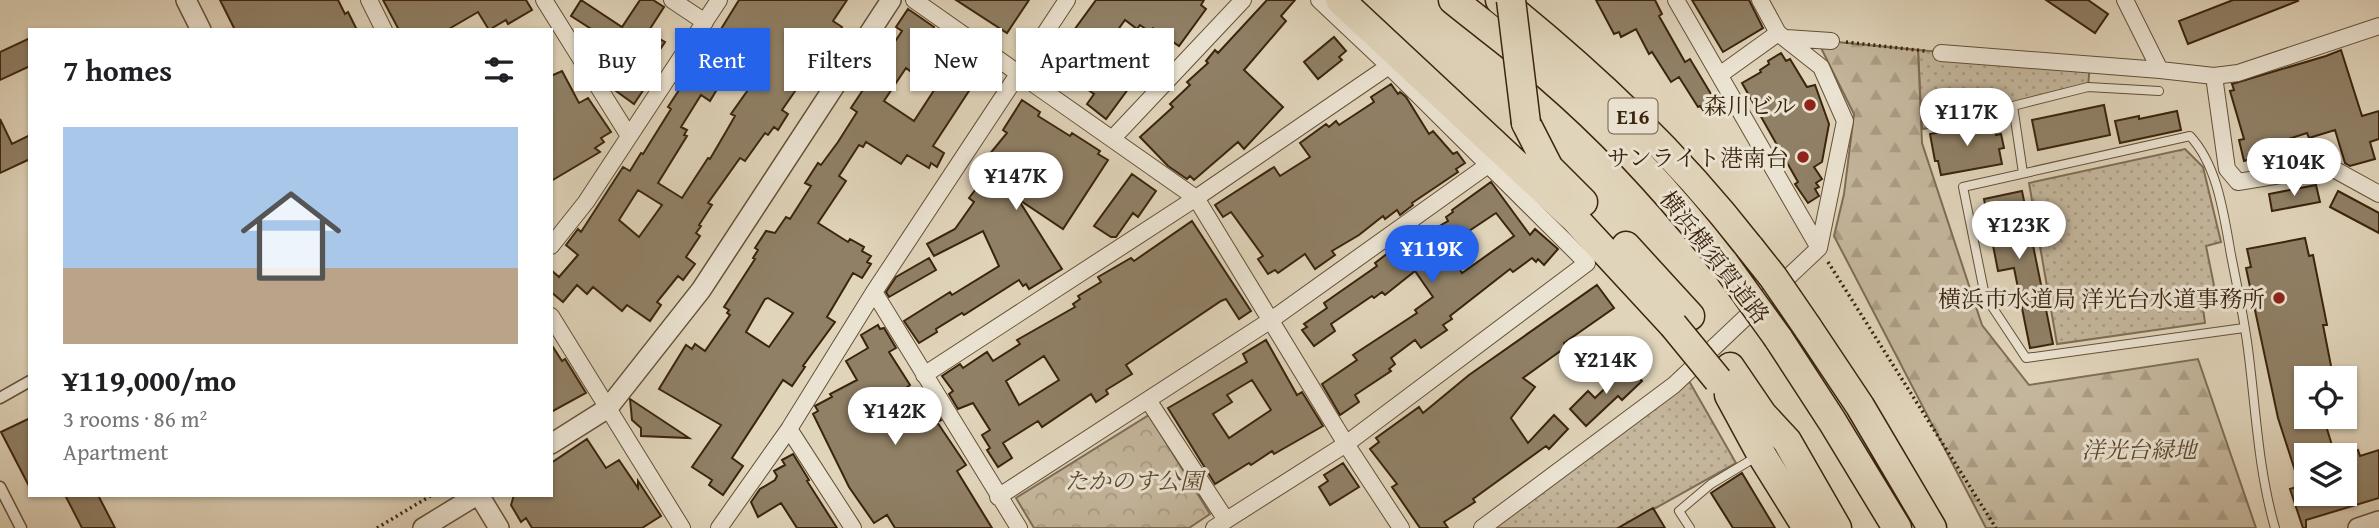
<!DOCTYPE html>
<html lang="en">
<head>
<meta charset="utf-8">
<style>
	body { margin:0; font-family:"Gentium Book Plus","Noto Serif JP",serif; background:#f2f2f2; color:#202124; height:100vh; display:flex; flex-direction:column; font-size:26px; white-space:nowrap }
	* { box-sizing:border-box; margin:0 }
	p { font-size:23px; color:#757577 }
	.icon { flex:none; width:38px; height:38px; fill:none; stroke:currentColor; stroke-width:2; stroke-linecap:round; stroke-linejoin:round }
	.map { position:relative; flex:1; overflow:hidden }
	.panel { position:absolute; left:28px; top:28px; width:525px; height:469px; display:flex; flex-direction:column; background:#fff; border-radius:0px; box-shadow:0 2px 5px #0004 }
	.panel>* { flex:none }
	.guide { position:absolute; left:574px; top:28px; width:665px; height:63px; display:flex; gap:14px }
	.fabs { position:absolute; left:2294px; top:366px; display:grid; gap:14px }
	.fabs a { display:grid; place-items:center; width:63px; height:63px; border-radius:0px; background:#fff; box-shadow:0 2px 5px #0004; font-size:35px }
	.price { position:absolute; translate:-50% -60px; padding:0 16px; border-radius:24px; background:#fff; color:#222; font-size:23px; line-height:46px; filter:drop-shadow(0 2px 4px #0008) }
	.price::after { content:''; position:absolute; left:50%; top:42px; width:21px; height:16px; margin-left:-10px; background:inherit; clip-path:polygon(0 0,100% 0,50% 100%) }
	.price.active { background:#2563eb; color:#fff }
	ul { padding:0; list-style:none }
	li { display:grid; align-content:center; gap:14px; height:371px; padding:0 35px }
	li+li { border-top:2px solid #e0e0e0 }
	li span { display:grid; place-items:center; height:217px; border-radius:0px; color:#555 }
	li>.icon { margin-inline-start:auto }
	span .icon { width:126px; height:126px; fill:#fffc; stroke-width:1 }
	li b { font-size:30px }
	h2 { display:flex; justify-content:space-between; align-items:center; height:84px; padding:0 35px; font-size:30px }
	.tag { padding:0 24px; border-radius:0px; background:#fff; box-shadow:0 2px 5px #0004; font-size:24px; line-height:63px }
	.tag.active { background:#2563eb; color:#fff }
	.map>svg:first-child { display:block }
</style>
</head>
<body>
<div class="map">
<svg width="2379" height="528" viewBox="0 0 2379 528">
	<defs>
		<pattern id="grass-dots" width="8" height="8" patternUnits="userSpaceOnUse" patternTransform="scale(1.75)"><rect width="8" height="8" fill="#c4b69c"/><path d="M2 2h.1M6 6h.1" fill="none" stroke="#a99c85" stroke-width="1.8" stroke-linecap="round"/></pattern>
		<pattern id="forest-firs" width="22" height="20" patternUnits="userSpaceOnUse" patternTransform="scale(1.75)"><rect width="22" height="20" fill="#c4b69c"/><path d="M5 1l3.5 6h-7zM16 11l3.5 6h-7z" fill="#a99c85"/></pattern>
		<pattern id="park-crowns" width="20" height="18" patternUnits="userSpaceOnUse" patternTransform="scale(1.75)"><rect width="20" height="18" fill="#c4b69c"/><path d="M2 6a3 3 0 1 1 6 0M12 15a3 3 0 1 1 6 0" fill="none" stroke="#a99c85"/></pattern>
	</defs>
	<rect width="100%" height="100%" fill="#e0d4ba"/>
	<filter id="stains"><feTurbulence type="fractalNoise" baseFrequency=".00286" numOctaves="4"/><feColorMatrix values="0 0 0 0 .2 0 0 0 0 .09 0 0 0 0 .02 0 0 0 .5 -.17"/></filter>
	<radialGradient id="worn" r=".72"><stop offset=".6" stop-color="#630" stop-opacity="0"/><stop offset="1" stop-color="#630" stop-opacity=".3"/></radialGradient>
	<path fill="url(#grass-dots)" stroke="#7f6d54" stroke-width="2" d="M1918 50 2090 64 2088 87 2013 106 2014 114 1922 129Z
		M2185 149 2203 167 2221 242 2206 246 2218 305 2203 308 2205 323 2057 344 2029 183Z
		M1685 374 1736 463 1620 528H1481Z"/>
	<path fill="url(#forest-firs)" stroke="#7f6d54" stroke-width="2" d="M1817 40 1918 50 1922 143 1982 325 2029 385 2198 359 2256 528H1986L1834 236 1844 194 1854 114Z"/>
	<path fill="url(#park-crowns)" stroke="#7f6d54" stroke-width="2" d="M1149 415 1210 514 1189 528H1034L1016 498Z"/>
	<path fill="#908066" stroke="#3a240c" stroke-width="2" fill-rule="evenodd" d="M220 0H338L345 14 348 12 357 30H235Z
		M383 0H526L532 10 508 24 506 20 489 30 478 12 447 30H399Z
		M581 0 622 27 640 0H653L664 7 648 32 665 42 637 84 644 89 634 104 612 88 631 60 596 38 599 34 571 16Z
		M739 0H847L833 21 842 27 805 87 800 84 782 110 788 114 778 130 774 127 768 135 765 133 745 161 740 158 708 203 712 205 699 225 701 226 696 233 700 236 686 257 695 264 683 280 678 276 657 302 661 305 650 321 627 305 622 311 593 287 587 294 577 285 563 302 551 292V270L559 277 578 255 566 245 578 229 581 232 623 167 630 171 641 153 643 154 671 109 668 107 690 73 687 72 700 52 705 55ZM743 46 767 63 731 114 735 116 727 130 710 159 708 158 682 198 658 183 687 136 684 135 687 130 681 127 701 95 710 101ZM638 190 662 205 639 237 619 220Z
		M956 0H1029L1007 33Z
		M1096 0H1204L1201 5 1206 9 1179 46 1153 28 1150 32 1140 25 1137 29 1125 20 1102 52 1137 77 1106 119 1087 104 1094 94 1050 63Z
		M1267 0H1295L1281 16 1286 21 1244 70 1283 107 1244 149 1238 142 1194 180 1190 176 1187 179 1168 166 1140 137 1173 107 1170 104 1190 85 1187 82 1208 63 1206 61 1215 50 1218 53Z
		M1596 0H1655L1662 14 1659 16 1685 62 1690 59 1720 109 1708 117 1700 106 1698 107 1679 77 1671 82 1652 52 1649 54 1636 29 1621 37 1619 32 1614 34Z
		M1692 0H1749L1763 28 1723 52Z
		M2046 0H2088L2108 14 2095 33Z
		M2233 0H2297L2298 1 2188 44 2179 21Z
		M908 9 934 27 916 52 921 55 910 71 906 68 884 101 914 121 957 55 982 71 933 146 944 153 937 167 931 163 929 168 907 155 901 164 866 142 863 147 859 145 839 176 846 181 818 223 848 242 850 239 864 247 862 251 871 256 867 262 871 264 862 278 853 273 827 317 835 322 803 366 805 367 792 386 783 380 732 458 743 466 723 495 709 485 712 480 692 467 721 425 659 389 686 345 692 349 695 344 705 351 730 315 727 313 729 310 724 307 755 259 753 258 758 250 755 248 766 231 775 233 786 217 790 219 811 186 805 183 818 163 821 165 838 142 857 112 851 108 902 31 896 27ZM768 298 793 313 769 347 746 332 765 299Z
		M1334 37 1346 51 1339 57 1342 60 1318 79 1304 62Z
		M30 38V66L0 80V52Z
		M2341 50 2362 116 2379 111V139L2370 142 2375 159 2350 166 2345 163 2335 130 2309 138 2307 133 2279 142 2281 150 2244 161 2239 140 2244 139 2230 91 2234 90 2232 84 2326 56Z
		M1781 53 1786 61 1790 59 1807 87 1815 85 1829 124 1822 162 1814 167 1822 179 1816 183 1819 187 1815 189 1819 196 1808 203 1795 184 1798 182 1742 83 1761 72 1760 70 1769 64 1768 61Z
		M562 71 579 103 588 98 611 132 601 138 604 142 595 148 600 152 551 181V76Z
		M1391 84 1398 94 1400 92 1406 97 1429 134 1433 131 1453 154 1457 152 1465 163 1456 169 1458 172 1412 203 1413 205 1400 215 1397 210 1385 219 1383 216 1359 235 1332 251 1335 255 1315 269 1305 254 1278 273 1275 270 1268 274 1258 259 1263 256 1231 212 1223 217 1215 205 1274 167 1280 176 1310 157 1300 143 1326 124 1329 127 1336 121 1339 125 1374 102 1371 97Z
		M1022 100 1040 112 1038 116 1070 136 1072 133 1100 151 1098 154 1108 160 1063 229 1018 199 1062 269 1029 289 1026 284 1023 286 1019 280 964 315 962 313 936 329 937 332 919 343 904 321 950 292 952 295 999 266 983 231 934 256 927 244 955 229 974 202 969 198 992 168 984 161 1007 133 1003 130Z
		M2104 105 2110 135 2038 150 2032 120Z
		M2177 111 2181 130 2120 143 2115 121 2139 116V119Z
		M0 119 12 144 30 135V159L0 173Z
		M1994 122 1996 135 2001 134 2004 148 1999 149 2002 164 1941 175 1938 161H1935L1930 134Z
		M1132 174 1156 191 1138 217 1133 213 1116 237H1111L1094 226Z
		M1491 182 1530 235 1535 229 1558 249 1544 265 1538 259 1536 262 1532 258 1513 272 1510 269 1450 316 1452 319 1443 325 1447 330 1421 348 1415 340 1391 358 1395 364 1389 369 1391 371 1355 395 1359 402 1340 415 1322 384 1357 360 1353 355 1417 313 1415 310 1433 297 1415 271 1385 295 1382 292 1374 298 1372 296 1331 324 1335 331 1314 346 1302 330 1307 327 1304 324 1327 308 1324 303 1377 266 1375 263 1388 253 1397 265 1424 246 1423 244 1444 230 1441 225 1448 221 1446 217 1453 212 1452 210ZM1496 213 1514 236 1462 273 1445 247Z
		M2316 185 2320 202 2272 211 2269 194Z
		M2022 191 2053 344 2030 348 2014 268 1998 271 1984 199Z
		M2338 191 2379 213V233L2330 207Z
		M1192 221 1251 311 1239 319 1226 299 1221 301 1126 365 1132 374 1106 390 1108 394 1096 402 1091 394 1042 427 1038 421 1003 443 1012 458 998 467 987 450 990 448 982 435 990 430 973 403 958 409 949 394 953 391 942 376 960 364 963 368 987 352 993 361 1020 344 1017 340 1075 307 1073 304 1080 299 1078 296 1101 282 1098 277 1131 258 1134 261ZM1044 356 1059 380 1019 405 1006 381Z
		M2305 238 2309 256 2313 255 2327 325H2323L2333 376 2306 378V416H2323L2335 455H2306V494H2345V454L2358 450 2360 456 2379 450V498L2306 520V528H2303L2290 489 2300 486 2278 418 2246 268 2251 267 2247 249Z
		M929 258 936 270 889 297 886 292 896 277Z
		M1597 285 1614 308 1564 343 1566 347 1523 378 1535 387 1511 418 1528 443 1554 415 1568 429 1549 449 1546 446 1473 499 1475 502 1444 522 1448 528H1420L1392 487 1397 484 1370 449 1379 442 1376 438 1419 407 1423 413 1469 375Z
		M878 325 880 329 884 328 896 348 889 352 910 385 902 391 916 414 931 405 941 420 937 422 966 465 957 471 992 528H895L887 515 874 523 849 487 813 414 818 411 815 406 832 397 830 394 857 380 846 361 868 348 861 335Z
		M1266 340 1297 395 1302 392 1323 426 1274 454 1272 451 1251 465 1249 463 1215 484 1168 408 1247 362 1243 354ZM1252 380 1271 410 1229 438 1213 414 1232 402 1227 395Z
		M551 344 562 361 565 359 586 393 551 412Z
		M1628 366 1642 381 1622 400 1618 396 1586 426 1570 409 1588 391 1595 398Z
		M630 399 689 438 641 436V428L632 420Z
		M30 418V488L1 432Z
		M587 439 606 468 619 460 638 488V481L661 516 642 528H532L526 518 521 522 511 505 514 495H551V463Z
		M793 454 809 480 807 481 837 528H797L781 503 758 517 751 502 760 489 775 480 777 476 774 471 785 465 782 460Z
		M1343 463 1359 487 1330 505 1319 487 1328 481 1324 475Z
		M1742 473 1775 528H1733L1711 493Z
		M65 495H98L115 528H82Z
		M1653 508 1665 528H1618Z"/>
	<g fill="none" stroke-linecap="round" stroke-linejoin="round">
		<defs>
			<path id="service" d="M2023 173 2013 106 2088 87 2159 91
				M2244 328 2026 358 1985 296 1963 187 2190 136C2218 166 2224 216 2231 255 2237 286 2244 318 2248 349 2256 410 2258 469 2275 528
				M1690 528 1679 511 1711 484 1756 457"/>
			<path id="pedestrian" d="M0 398 30 381
				M0 487 21 528"/>
			<path id="minor" d="M369 0 384 30
				M544 0 629 136
				M672 0 705 22
				M914 0 1196 198 1346 444 1401 528
				M1676 0 1819 248
				M2125 0 2160 70 2214 76 2238 73 2379 26
				M1786 38 1831 41
				M1941 53 2160 70
				M1721 74 1778 33
				M2214 76 2227 169 2238 182 2330 167 2379 194
				M1113 138 1243 0
				M551 246 586 202 719 0
				M874 292 1019 528
				M551 316 682 528
				M924 375 1196 198 1389 66
				M1148 400 1226 520
				M789 429 853 528
				M998 497 1271 320 1488 165
				M719 528 789 429 874 292 1067 0
				M1214 528 1346 444 1587 263 1389 66 1319 0
				M1482 528 1674 385 1819 248 1845 121 1821 67 1778 33 1760 0"/>
			<path id="tertiary" d="M186 0 201 30
				M551 444 608 408 701 290 891 0
				M479 495 499 528
				M423 528 477 495
				M2358 528 2379 521"/>
			<path id="motorway" d="M1340 0 1575 219 1673 325
				M1453 0C1485 26 1518 50 1549 77 1613 132 1672 196 1724 263
				M1500 0C1593 75 1676 153 1750 248
				M1526 123 1549 168 1583 202
				M1626 246 1690 316
				M1808 328 1860 406 1932 528
				M1778 338 1832 421 1897 528
				M1730 367 1762 414 1787 441 1837 528
				M1729 395 1761 454 1807 528"/>
		</defs>
		<use href="#service" stroke="#645038" stroke-width="10"/>
		<use href="#pedestrian" stroke="#645038" stroke-width="13"/>
		<use href="#minor" stroke="#645038" stroke-width="18"/>
		<use href="#tertiary" stroke="#645038" stroke-width="22"/>
		<use href="#motorway" stroke="#3a240c" stroke-width="31"/>
		<path stroke="#3a240c" stroke-width="3.5" stroke-dasharray="2 3.5" stroke-linecap="butt" d="M1846 42 1925 51
			M1828 262 1996 528
			M377 528 432 495"/>
		<use href="#service" stroke="#ebe3d2" stroke-width="8"/>
		<use href="#pedestrian" stroke="#ebe3d2" stroke-width="10"/>
		<use href="#minor" stroke="#ebe3d2" stroke-width="16"/>
		<use href="#tertiary" stroke="#ebe3d2" stroke-width="19"/>
		<use href="#motorway" stroke="#e0d4ba" stroke-width="28"/>
		<defs>
			<path id="motorway-bridge" d="M1511 0 1526 123
				M1750 248 1773 277 1808 328
				M1724 263 1778 338
				M1673 325 1718 380"/>
		</defs>
		<use href="#motorway-bridge" stroke="#3a240c" stroke-width="31" stroke-linecap="butt"/>
		<use href="#motorway-bridge" stroke="#e0d4ba" stroke-width="28"/>
	</g>
	<g fill="#8f2418" stroke="#ebe3d2" stroke-width="2.5">
		<circle cx="1810" cy="105" r="7"/>
		<circle cx="1803" cy="157" r="7"/>
		<circle cx="2279" cy="298" r="7"/>
	</g>
	<g text-anchor="middle" dominant-baseline="central" stroke-width="6" stroke-linejoin="round" paint-order="stroke">
		<rect fill="#ebe3d2" stroke="#6f5d47" stroke-width="2" x="1608.5" y="98.5" width="49" height="35" rx="5"/>
		<g font-size="21" font-weight="bold" fill="#3a240c">
			<text x="1633" y="116">E16</text>
		</g>
		<g font-size="23" fill="#3a240c" stroke="#ebe3d2" text-anchor="end">
			<text x="1796" y="105">森川ビル</text>
			<text x="1789" y="157">サンライト港南台</text>
			<text x="2265" y="298">横浜市水道局 洋光台水道事務所</text>
		</g>
		<g font-size="23" fill="#3a240c" stroke="#ebe3d2">
			<text transform="translate(1715 257) rotate(52)">横浜横須賀道路</text>
		</g>
		<g font-size="23" font-style="italic" fill="#5c4830" stroke="#ebe3d2">
			<text x="2139" y="449">洋光台緑地</text>
			<text x="1134" y="480">たかのす公園</text>
		</g>
	</g>
	<rect width="100%" height="100%" filter="url(#stains)"/>
	<rect width="100%" height="100%" fill="url(#worn)"/>
</svg>
<div class="fabs">
<a><svg class="icon" aria-label="locate" viewBox="0 0 24 24"><circle cx="12" cy="12" r="6"/><path d="M12 2v4M12 18v4M2 12h4M18 12h4"/></svg></a>
<a><svg class="icon" aria-label="layers" viewBox="0 0 24 24"><path d="M12 4l9 5-9 5-9-5zM3 14l9 5 9-5"/></svg></a>
</div>
<b class="price" style="left:1967px;top:148px">¥117K</b>
<b class="price" style="left:2294px;top:198px">¥104K</b>
<b class="price" style="left:1016px;top:212px">¥147K</b>
<b class="price" style="left:2019px;top:261px">¥123K</b>
<b class="price active" style="left:1432px;top:285px">¥119K</b>
<b class="price" style="left:1606px;top:396px">¥214K</b>
<b class="price" style="left:895px;top:447px">¥142K</b>
<div class="guide">
<a class="tag">Buy</a>
<a class="tag active">Rent</a>
<a class="tag">Filters</a>
<a class="tag">New</a>
<a class="tag">Apartment</a>
</div>
<section class="panel">
<h2>7 homes<svg class="icon" aria-label="filters" viewBox="0 0 24 24"><path d="M4 7h16M4 17h16"/><circle cx="9" cy="7" r="2"/><circle cx="15" cy="17" r="2"/></svg></h2>
<ul>
<li><span style="background:linear-gradient(#a9c7e8 65%,#b9a48a 0)"><svg class="icon" aria-label="home" viewBox="0 0 24 24"><path d="M3 11l9-7 9 7M6 9v11h12V9"/></svg></span><div><b>¥119,000/mo</b><p>3 rooms · 86 m²</p><p>Apartment</p></div></li>
</ul>
</section>
</div>
</body>
</html>
